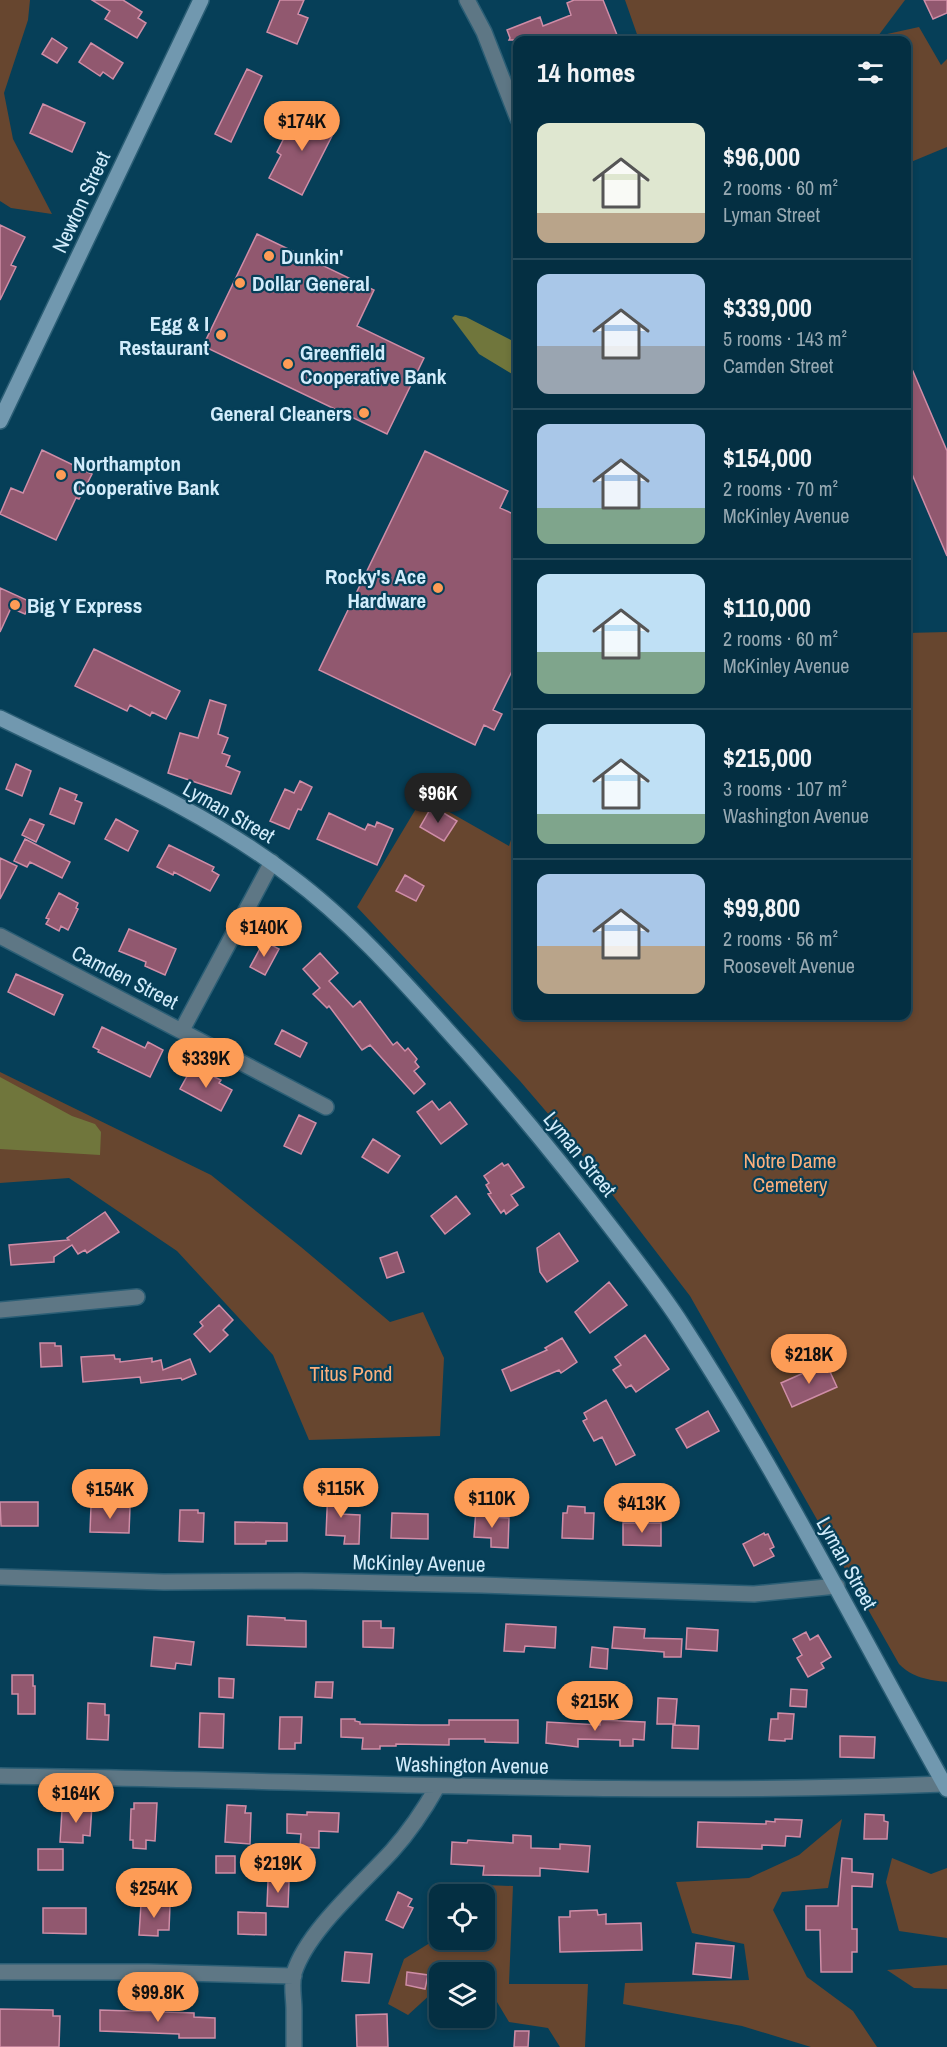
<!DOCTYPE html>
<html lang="en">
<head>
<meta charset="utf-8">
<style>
	body { margin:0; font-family:"Archivo Narrow",sans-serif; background:#0d3749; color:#f1f3f6; height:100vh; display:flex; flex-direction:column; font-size:22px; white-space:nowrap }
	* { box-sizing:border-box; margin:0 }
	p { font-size:20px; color:#97a9b2 }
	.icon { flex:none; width:33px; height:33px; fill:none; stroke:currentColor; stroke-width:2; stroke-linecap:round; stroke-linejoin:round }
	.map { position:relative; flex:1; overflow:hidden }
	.panel { position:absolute; left:513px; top:36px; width:398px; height:984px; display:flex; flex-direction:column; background:#042f42; border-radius:12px; box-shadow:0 3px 9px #0003,0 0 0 2px #254a5b }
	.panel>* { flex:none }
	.fabs { position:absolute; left:429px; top:1884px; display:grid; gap:12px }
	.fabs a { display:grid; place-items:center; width:66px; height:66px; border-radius:12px; background:#042f42; box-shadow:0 3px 9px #0003,0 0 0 2px #254a5b; font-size:30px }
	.price { position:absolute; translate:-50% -51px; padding:0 14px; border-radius:21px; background:#fd9c56; color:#111; font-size:20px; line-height:39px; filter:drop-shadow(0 2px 3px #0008) }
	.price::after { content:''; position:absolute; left:50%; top:36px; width:18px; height:14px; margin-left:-9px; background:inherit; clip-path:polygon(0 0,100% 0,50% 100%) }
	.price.on { background:#222; color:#fff }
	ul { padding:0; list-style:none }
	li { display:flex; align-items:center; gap:18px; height:150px; padding:0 24px }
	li+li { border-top:2px solid #254a5b }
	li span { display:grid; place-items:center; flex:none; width:168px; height:120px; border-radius:12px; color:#555 }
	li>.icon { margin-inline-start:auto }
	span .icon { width:72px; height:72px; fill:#fffc; stroke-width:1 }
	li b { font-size:26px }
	h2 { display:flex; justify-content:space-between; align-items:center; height:72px; padding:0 24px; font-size:26px }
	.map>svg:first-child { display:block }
</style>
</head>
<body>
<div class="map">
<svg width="947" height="2047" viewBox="0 0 947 2047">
	<rect width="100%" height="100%" fill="#063f58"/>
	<path fill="#67462f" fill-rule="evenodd" d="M0 0H30L28 20 4 93 13 139 52 214 11 208 0 201Z
		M625 0H905L878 36 919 27 941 65 947 59V147L906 164V40H639Z
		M947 632V1682C928 1680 913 1678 899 1664L690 1296 568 1137 520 1081 357 907 423 797 509 846 517 821 518 1016H906V633Z
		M0 1072 211 1175 301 1247 390 1322 423 1312 444 1358 440 1436 309 1440 273 1355 177 1251 69 1178 0 1183Z
		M842 1819 828 1888 782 1892 773 1910 807 1977 853 2011 877 2047H811L742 2026 623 2004 625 1983 749 1980 744 1944 692 1933 676 1882 749 1878 799 1855Z
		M892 1858 931 1874 947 1868V1938L899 1931 886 1882Z
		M435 1883 513 1886 509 1984H588L585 2047H560L548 2028 509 2022 494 1997 485 1996 484 1972H440L439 1994 432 1993 408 2015 388 2004 404 1959 433 1941ZM440 1894H484V1940H440Z
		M947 1965V1989L914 1988 887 1970Z"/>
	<path fill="#70763c" d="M455 315 466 317 517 343V377L479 354 452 318Z
		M0 1077 72 1116 95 1124 101 1132 100 1155 0 1149Z"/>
	<path fill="#91586f" stroke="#cf8da7" stroke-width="1.5" d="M92 0H123L142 12 138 18 146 23 137 38 105 19 110 11Z
		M280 0H304L298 14 308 18 297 44 267 32Z
		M574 0H603L619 40H509L510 38 507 30 540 17 543 26 571 15 567 3Z
		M924 0H947V13L933 19Z
		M52 38 67 48 57 63 42 54Z
		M91 43 123 63 113 79 103 72 100 76 79 62Z
		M247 69 262 76 231 142 215 134Z
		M43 104 85 123 72 152 30 133Z
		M302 111 336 128 302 195 269 178 281 155 277 152 290 126 293 128Z
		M0 225 25 237 11 265 16 267 0 300Z
		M257 234 374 290 357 326 424 358 387 434 203 346Z
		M906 355 947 451V556L906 460Z
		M42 450 92 474 79 499 76 498 56 540 0 514 11 488 23 493Z
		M425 451 508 491 500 508 518 516V659L493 710 502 714 494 730 484 725 475 745 319 670Z
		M0 588 31 602 25 614 11 608 0 632Z
		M94 649 180 691 166 719 152 712 150 716 130 705 127 711 75 686Z
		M210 700 226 705 218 734 228 738 222 753 230 756 226 766 240 772 231 794 168 773 180 733 198 738Z
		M16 764 31 771 22 796 6 789Z
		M300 781 312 787 301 810 298 809 289 829 270 821 285 789 294 793Z
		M60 788 77 795 75 800 82 803 74 824 50 814Z
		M432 806 457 821 444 841 420 827Z
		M329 813 365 830 368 824 375 827 377 822 393 829 377 865 317 839Z
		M30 819 44 825 36 842 22 835Z
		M116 819 138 831 128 851 105 839Z
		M25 839 70 862 62 878 30 862 27 867 14 861Z
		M169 845 214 867 212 871 219 875 210 891 174 872 173 875 157 867Z
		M0 858 17 866 0 899Z
		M405 875 424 886 416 901 396 891Z
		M59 893 78 903 76 908 78 909 68 930 61 926 59 931 46 924 49 919 46 918Z
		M129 929 176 949 165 975 145 966 146 962 119 951Z
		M264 941 279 949 265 975 250 967Z
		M320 953 338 973 329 981 353 1007 360 1001 393 1045 397 1042 405 1051 408 1048 417 1059 415 1062 419 1067 414 1071 425 1084 414 1094 370 1045 362 1050 329 1006 327 1008 313 994 320 988 303 969Z
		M16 974 63 995 54 1015 8 992Z
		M102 1027 145 1048 148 1042 163 1050 150 1077 98 1052 99 1050 93 1047Z
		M282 1030 307 1043 300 1057 275 1044Z
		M191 1069 202 1075 204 1072 221 1080 219 1083 232 1090 221 1111 180 1089Z
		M432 1101 439 1110 450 1102 467 1124 441 1144 417 1112Z
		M299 1115 316 1123 301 1154 284 1146Z
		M373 1139 400 1156 388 1173 362 1157Z
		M502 1163 504 1166 508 1164 524 1187 511 1195 518 1205 506 1214 504 1210 501 1213 488 1194 491 1193 486 1185 489 1183 484 1176Z
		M456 1196 470 1214 445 1234 431 1216Z
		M105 1212 119 1232 87 1253 85 1250 78 1254 72 1245 54 1257V1262L11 1265 9 1245 69 1240 67 1238Z
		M559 1233 578 1261 547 1282 540 1272 537 1248Z
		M397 1252 404 1272 387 1278 380 1258Z
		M609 1282 627 1305 590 1333 575 1312Z
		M219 1305 233 1320 223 1330 228 1335 210 1352 194 1334 203 1326 200 1322Z
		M645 1335 669 1369 636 1392 631 1385 626 1388 613 1370 621 1365 615 1357Z
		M562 1338 577 1362 561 1373 559 1370 511 1391 502 1370 547 1350 545 1348Z
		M40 1343H55V1346H61L62 1366 41 1367Z
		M114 1355 115 1359H120V1362L152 1358V1362L161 1360 163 1370 190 1359 196 1374 182 1380 181 1378 141 1383 140 1377 83 1382 81 1357Z
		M826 1363 837 1387 792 1407 781 1383Z
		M606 1400 635 1455 616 1465 602 1437 594 1441 583 1421 587 1419 584 1413Z
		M708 1411 719 1431 687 1448 676 1429Z
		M328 1487 341 1488 340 1514 360 1515 359 1544H344L345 1536 326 1535Z
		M0 1502H38V1526H1Z
		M91 1506 130 1507 129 1533 90 1532Z
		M568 1506 585 1507V1513H594L593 1539 562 1538 563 1513H567Z
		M476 1509 489 1510V1517L509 1518 508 1548 491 1547V1538L474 1537Z
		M180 1510H198V1513H204L203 1542 179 1541Z
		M392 1513 428 1514V1539L391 1538Z
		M235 1522 287 1523V1541H266V1544H235Z
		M623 1523H661V1546L623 1545Z
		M764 1533 765 1535 768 1534 774 1547 770 1549 774 1556 754 1566 743 1544Z
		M248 1616 285 1618V1620L306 1621V1647L247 1645Z
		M363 1621H381V1628H394L393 1648 363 1647Z
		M506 1624 556 1627 555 1648 525 1646 524 1652 504 1651Z
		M614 1627 645 1629 644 1638 682 1639 681 1657H664V1652L612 1648Z
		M687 1628 718 1630 717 1651 686 1649Z
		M806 1632 810 1640 818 1635 831 1657 821 1663 824 1668 808 1677 797 1658 802 1655 793 1639Z
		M154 1637 194 1642 191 1665 176 1663 175 1669 151 1666Z
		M592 1647 608 1649 607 1669 590 1667Z
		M12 1675H33V1686H35V1714H18V1694H12Z
		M219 1678 234 1679 233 1698 219 1697Z
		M316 1682H333L332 1698 315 1697Z
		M791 1689 807 1690 806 1707 790 1706Z
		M658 1698 677 1699 675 1724H657Z
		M88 1703 105 1704V1715H109L108 1740 87 1739Z
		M200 1713 224 1714 223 1748 199 1747Z
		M778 1713 794 1714 792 1739H785V1741L769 1740 771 1719H778Z
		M280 1717H302L301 1743H295V1749H279Z
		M341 1719H355V1721L360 1722V1724L421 1725H449V1720H518V1743L485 1742V1739H449V1745L396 1744V1746H380V1749H362L363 1738 341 1737Z
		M600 1720 645 1722 644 1740 633 1739V1746H620V1740L578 1739V1747L546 1743 547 1722 600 1725Z
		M673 1725 699 1726 698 1749 672 1748Z
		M840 1736 875 1737 874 1758 840 1757Z
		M134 1803H157L155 1841 146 1840V1849L133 1848V1840H130L131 1809H134Z
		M71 1804 92 1805 90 1836 83 1835V1843L60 1842 62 1810H71Z
		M227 1805 246 1806 245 1813H251L250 1844 225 1842Z
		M307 1812 339 1813 338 1832 319 1831V1848L300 1847 301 1834 287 1833V1814L307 1815Z
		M865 1814 884 1815V1821L888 1822 887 1839H864Z
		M775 1819 802 1820 800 1837 786 1836 785 1846 762 1845V1849L697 1847 698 1822 766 1824V1821L775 1822Z
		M513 1835 531 1836V1848L560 1849V1844L590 1846 588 1872 540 1868V1876L483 1875 484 1866 451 1864 452 1842 467 1843 468 1840 513 1843Z
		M38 1849H63V1870H38Z
		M216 1856H235V1873H216Z
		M842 1858 852 1859V1872L873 1874 872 1887 852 1886V1929H857V1952H852V1972H821L820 1930H806V1906H838Z
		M169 1880H186L187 1900H170Z
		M268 1881 289 1882 288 1907 267 1906Z
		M398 1892 412 1899 408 1906 413 1908 403 1928 386 1920Z
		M141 1904 170 1905 169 1930H158V1936L139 1935Z
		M43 1908H86V1934L43 1933Z
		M597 1910 598 1915 606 1914V1924L641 1923 642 1950 560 1952 559 1917H570V1911Z
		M238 1912 266 1913V1935L238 1934Z
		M696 1943 734 1946 731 1978 693 1974Z
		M345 1952 372 1954 369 1983 342 1981Z
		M407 1972 428 1975 425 1989 406 1985Z
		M0 2009 53 2010V2016H60L59 2047H0Z
		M100 2010 194 2013V2017L215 2018V2038H179V2034L100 2031Z
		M387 2014 388 2047H357L356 2015Z
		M515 2031H529L528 2047H514Z"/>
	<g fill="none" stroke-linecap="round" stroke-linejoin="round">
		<defs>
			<path id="minor" d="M467 0 484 32 518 119
				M0 936 326 1107
				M182 1030 272 862
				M0 1310 137 1297
				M0 1577 164 1582 301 1581 481 1585 754 1594 837 1586
				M0 1776C315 1780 630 1797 944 1784
				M0 1972H148L294 1976
				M294 2047C294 2035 294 2022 294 2010 294 1998 291 1985 294 1973 307 1931 362 1884 392 1851 410 1831 424 1810 437 1787"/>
			<path id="secondary" d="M0 421 201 0
				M0 718C98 766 203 809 290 876 357 926 411 990 467 1052 519 1111 568 1171 616 1234 638 1263 661 1292 681 1323 779 1473 859 1633 947 1789"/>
		</defs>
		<use href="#minor" stroke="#2b5e75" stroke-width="18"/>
		<use href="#secondary" stroke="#2b5e75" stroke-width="18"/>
		<use href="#minor" stroke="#5e7785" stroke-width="15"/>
		<use href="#secondary" stroke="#7198af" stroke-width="15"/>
	</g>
	<g fill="#fd9c56" stroke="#063f58" stroke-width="2">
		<circle cx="269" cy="256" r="6"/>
		<circle cx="240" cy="283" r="6"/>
		<circle cx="221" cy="335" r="6"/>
		<circle cx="288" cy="364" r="6"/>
		<circle cx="364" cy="413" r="6"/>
		<circle cx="61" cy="475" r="6"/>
		<circle cx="438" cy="588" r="6"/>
		<circle cx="15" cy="605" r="6"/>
	</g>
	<g text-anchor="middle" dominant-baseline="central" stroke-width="4.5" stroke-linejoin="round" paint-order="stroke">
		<g font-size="21" fill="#d2ecfb" stroke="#063f58">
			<text transform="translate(81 202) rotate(-65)">Newton Street</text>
			<text transform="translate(229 812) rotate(30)">Lyman Street</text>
			<text transform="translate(125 977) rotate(27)">Camden Street</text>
			<text transform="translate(580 1154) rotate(51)">Lyman Street</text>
			<text transform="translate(419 1563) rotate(1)">McKinley Avenue</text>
			<text transform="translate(847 1563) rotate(61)">Lyman Street</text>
			<text transform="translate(472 1765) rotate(1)">Washington Avenue</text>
		</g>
		<g font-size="21" font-weight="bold" fill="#d2ecfb" stroke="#063f58" text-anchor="start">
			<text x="281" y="256">Dunkin'</text>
			<text x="252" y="283">Dollar General</text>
			<text x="209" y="323" text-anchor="end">Egg &amp; I<tspan x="209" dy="24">Restaurant</tspan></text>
			<text x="300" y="352">Greenfield<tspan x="300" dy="24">Cooperative Bank</tspan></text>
			<text x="352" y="413" text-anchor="end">General Cleaners</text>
			<text x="73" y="463">Northampton<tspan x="73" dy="24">Cooperative Bank</tspan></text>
			<text x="426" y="576" text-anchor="end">Rocky's Ace<tspan x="426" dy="24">Hardware</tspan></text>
			<text x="27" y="605">Big Y Express</text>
		</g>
		<g font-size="21" fill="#fcaf7c" stroke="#063f58">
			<text x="790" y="1160">Notre Dame<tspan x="790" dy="24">Cemetery</tspan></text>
			<text x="351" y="1373">Titus Pond</text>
		</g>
	</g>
</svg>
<div class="fabs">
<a><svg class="icon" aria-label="locate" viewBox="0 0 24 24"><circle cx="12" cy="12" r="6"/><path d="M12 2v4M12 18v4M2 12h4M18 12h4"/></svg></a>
<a><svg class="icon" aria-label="layers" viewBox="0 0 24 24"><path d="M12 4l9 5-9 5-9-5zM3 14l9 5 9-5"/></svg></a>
</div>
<b class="price" style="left:302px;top:152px">$174K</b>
<b class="price on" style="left:438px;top:824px">$96K</b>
<b class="price" style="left:264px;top:958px">$140K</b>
<b class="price" style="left:206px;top:1089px">$339K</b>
<b class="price" style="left:809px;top:1385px">$218K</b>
<b class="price" style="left:341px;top:1519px">$115K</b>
<b class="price" style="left:110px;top:1520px">$154K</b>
<b class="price" style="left:492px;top:1529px">$110K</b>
<b class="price" style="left:642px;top:1534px">$413K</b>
<b class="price" style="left:595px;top:1732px">$215K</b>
<b class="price" style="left:76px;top:1824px">$164K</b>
<b class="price" style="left:278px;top:1894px">$219K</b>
<b class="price" style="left:154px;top:1919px">$254K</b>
<b class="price" style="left:158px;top:2023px">$99.8K</b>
<section class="panel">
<h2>14 homes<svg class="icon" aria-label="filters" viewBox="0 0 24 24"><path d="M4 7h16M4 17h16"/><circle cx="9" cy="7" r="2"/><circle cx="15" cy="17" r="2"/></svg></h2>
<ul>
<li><span style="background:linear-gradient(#dfe7d0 75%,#b9a48a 0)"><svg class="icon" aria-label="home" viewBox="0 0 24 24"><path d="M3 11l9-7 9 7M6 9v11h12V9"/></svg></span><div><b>$96,000</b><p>2 rooms · 60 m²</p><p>Lyman Street</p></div></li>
<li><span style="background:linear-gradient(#a9c7e8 60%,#9aa5b1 0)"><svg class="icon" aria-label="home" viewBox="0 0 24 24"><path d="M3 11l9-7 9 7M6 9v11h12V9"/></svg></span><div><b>$339,000</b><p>5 rooms · 143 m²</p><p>Camden Street</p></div></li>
<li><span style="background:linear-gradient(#a9c7e8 70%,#7fa58c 0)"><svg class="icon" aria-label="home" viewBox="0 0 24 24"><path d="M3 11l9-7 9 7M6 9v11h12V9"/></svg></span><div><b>$154,000</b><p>2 rooms · 70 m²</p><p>McKinley Avenue</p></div></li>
<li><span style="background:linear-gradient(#bfe0f5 65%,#7fa58c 0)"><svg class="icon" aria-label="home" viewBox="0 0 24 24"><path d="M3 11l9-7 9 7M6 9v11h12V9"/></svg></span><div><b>$110,000</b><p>2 rooms · 60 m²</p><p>McKinley Avenue</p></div></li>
<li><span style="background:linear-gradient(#bfe0f5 75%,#7fa58c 0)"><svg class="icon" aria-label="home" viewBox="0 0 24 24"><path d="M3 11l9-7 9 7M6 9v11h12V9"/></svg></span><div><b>$215,000</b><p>3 rooms · 107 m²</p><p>Washington Avenue</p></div></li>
<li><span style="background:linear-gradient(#a9c7e8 60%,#b9a48a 0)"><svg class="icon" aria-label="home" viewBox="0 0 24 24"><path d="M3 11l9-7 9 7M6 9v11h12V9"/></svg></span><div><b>$99,800</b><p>2 rooms · 56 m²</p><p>Roosevelt Avenue</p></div></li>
</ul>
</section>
</div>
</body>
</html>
